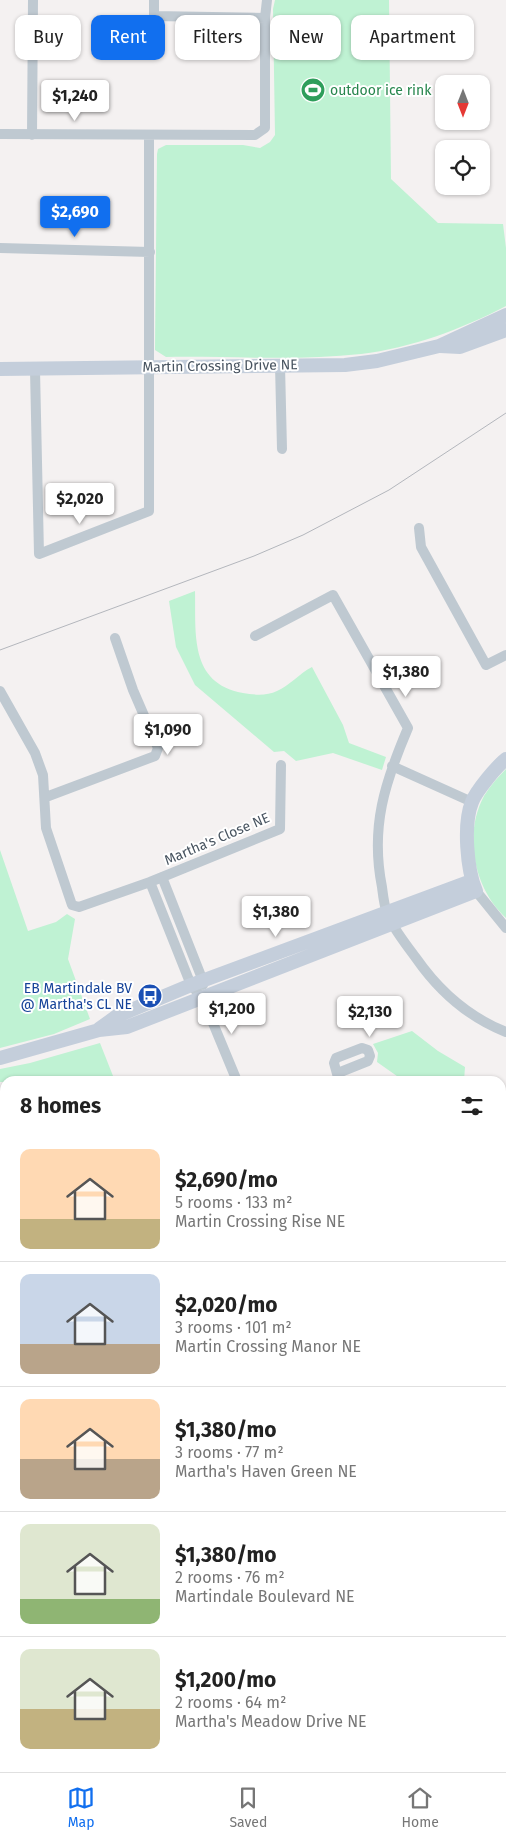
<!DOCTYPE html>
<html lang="en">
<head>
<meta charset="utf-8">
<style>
	body { margin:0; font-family:"Fira Sans",sans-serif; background:#f6f6f6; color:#222; height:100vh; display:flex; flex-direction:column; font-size:19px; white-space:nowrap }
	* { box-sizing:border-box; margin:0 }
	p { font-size:16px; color:#767676 }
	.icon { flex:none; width:28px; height:28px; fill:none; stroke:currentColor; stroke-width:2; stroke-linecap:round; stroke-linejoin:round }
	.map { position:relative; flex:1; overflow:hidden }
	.drawer { position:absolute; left:0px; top:1076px; width:506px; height:696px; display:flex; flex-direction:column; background:#fff; border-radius:15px 15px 0 0; box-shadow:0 1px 4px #0004 }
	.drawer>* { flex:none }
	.hud { position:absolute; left:15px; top:15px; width:476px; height:45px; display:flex; gap:10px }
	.needle { width:32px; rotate:180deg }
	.tools { position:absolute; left:435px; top:75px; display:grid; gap:10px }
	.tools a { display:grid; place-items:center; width:55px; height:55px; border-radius:10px; background:#fff; box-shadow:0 1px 4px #0004; font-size:25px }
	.price { position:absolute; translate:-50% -42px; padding:0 11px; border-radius:5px; background:#fff; color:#222; font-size:16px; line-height:32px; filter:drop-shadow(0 1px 2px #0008) }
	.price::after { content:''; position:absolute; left:50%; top:30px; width:15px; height:11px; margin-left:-8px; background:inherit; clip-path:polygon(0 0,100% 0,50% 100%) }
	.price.selected { background:#116fef; color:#fff }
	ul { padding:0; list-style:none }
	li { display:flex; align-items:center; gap:15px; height:125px; padding:0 20px }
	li+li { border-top:1px solid #e0e0e0 }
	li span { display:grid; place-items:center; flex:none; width:140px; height:100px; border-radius:10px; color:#555 }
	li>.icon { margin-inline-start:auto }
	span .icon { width:60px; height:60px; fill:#fffc; stroke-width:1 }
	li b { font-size:21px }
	h2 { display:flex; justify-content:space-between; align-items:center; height:60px; padding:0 20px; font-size:21px }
	.pill { padding:0 18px; border-radius:10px; background:#fff; box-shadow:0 1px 4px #0004; font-size:18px; line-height:45px }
	.pill.selected { background:#116fef; color:#fff }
	.menu { display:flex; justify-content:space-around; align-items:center; height:70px; border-top:1px solid #e0e0e0; background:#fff; font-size:14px; color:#767676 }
	.menu a { display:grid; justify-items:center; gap:2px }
	.menu .selected { color:#116fef }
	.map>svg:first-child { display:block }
</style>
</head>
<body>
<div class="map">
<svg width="506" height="1772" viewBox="0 0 506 1772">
	<rect width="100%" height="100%" fill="#f4f1f1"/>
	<path fill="#bff2d3" d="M275 0H389L391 179 438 223 503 224 506 248V306C462 329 411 348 361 354 297 361 230 356 166 357L155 350 157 154 158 149 166 145H243L260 148 270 142 275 135 273 9Z
		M195 591C196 634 189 683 243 693 254 695 267 696 277 691 289 686 300 673 312 667L343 725 349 743 386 757 382 770 333 753 296 761 284 751 274 752 195 685 176 647 169 601Z
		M506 769V918C474 889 463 835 484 796 490 786 498 777 506 769Z
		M0 850 28 931 56 922 67 914 75 919 68 959 90 1019 54 1034 0 1048Z
		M412 1031 438 1051 465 1067 464 1081H404L377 1062 378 1053 373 1044Z
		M100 1043 115 1081 0 1082V1069L30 1063Z
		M5 1154V1285H0V1175Z"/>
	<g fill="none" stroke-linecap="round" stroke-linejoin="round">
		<path stroke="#bfc9d1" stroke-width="10" d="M154 0V16L265 18
			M0 134 255 135 265 128V18L267 0
			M32 135 33 0
			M0 248 150 252
			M280 365 282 449
			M35 370 39 554 149 511V136
			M419 528 421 547 486 665 506 655
			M255 636 333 595 408 728C385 782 370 827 382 887 383 895 384 905 387 913 393 929 406 944 416 958 439 991 468 1017 506 1032
			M0 691 35 753 43 775 46 828 72 905 79 907 150 882 280 829 281 765
			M392 766 472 802
			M46 797 155 756 158 748 133 690 115 638
			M162 877 203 981V985
			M150 882 191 985 203 999 237 1081
			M476 891 506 928
			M338 1073 368 1061 370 1056 368 1050 362 1048 336 1058 334 1063 339 1081
			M0 1346H5
			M501 1353H506"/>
		<path stroke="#c4cedb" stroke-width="14" d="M440 346 460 347 506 330
			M0 369 345 365 377 361 439 346 506 315
			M99 1029 117 1016 191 985 471 881
			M0 1058 99 1030 127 1027 476 891C467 870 463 824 472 802 476 791 497 766 506 759
			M501 1409H506
			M0 1412H5
			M0 1429H5
			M501 1436H506"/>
		<path stroke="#b3b6bc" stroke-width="1" d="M0 650 254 556 303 535 389 490 506 413"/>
	</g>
	<defs>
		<symbol id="stadium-disc" viewBox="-11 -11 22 22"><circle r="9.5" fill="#2e9e5b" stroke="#fff"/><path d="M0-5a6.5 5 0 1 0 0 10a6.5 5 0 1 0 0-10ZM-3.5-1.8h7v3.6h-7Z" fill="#fff"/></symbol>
		<symbol id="bus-disc" viewBox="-11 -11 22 22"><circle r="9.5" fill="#1a4fb4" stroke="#fff"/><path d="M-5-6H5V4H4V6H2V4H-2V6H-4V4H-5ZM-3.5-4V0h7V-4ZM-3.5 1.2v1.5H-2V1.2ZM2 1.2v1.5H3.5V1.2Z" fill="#fff"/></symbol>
	</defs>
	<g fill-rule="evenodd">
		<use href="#stadium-disc" x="299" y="76" width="28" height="28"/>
		<use href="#bus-disc" x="136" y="982" width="28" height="28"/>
	</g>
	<g text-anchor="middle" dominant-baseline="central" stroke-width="4" stroke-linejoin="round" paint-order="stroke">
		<g font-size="14" fill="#27864d" stroke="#fff" text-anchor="start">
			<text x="330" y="90">outdoor ice rink</text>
		</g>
		<g font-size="14" fill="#485460" stroke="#fff">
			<text transform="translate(220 366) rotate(-1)">Martin Crossing Drive NE</text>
			<text transform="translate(217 839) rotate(-23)">Martha's Close NE</text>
		</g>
		<g font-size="14" fill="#164399" stroke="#fff" text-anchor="end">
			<text x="132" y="988">EB Martindale BV<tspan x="132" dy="16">@ Martha's CL NE</tspan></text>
		</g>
	</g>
</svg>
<div class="tools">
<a><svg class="needle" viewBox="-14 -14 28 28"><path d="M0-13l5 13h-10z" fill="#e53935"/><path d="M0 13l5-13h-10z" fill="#767676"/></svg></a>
<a><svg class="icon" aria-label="locate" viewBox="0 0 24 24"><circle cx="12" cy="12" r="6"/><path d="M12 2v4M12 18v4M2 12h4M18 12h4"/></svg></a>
</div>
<b class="price" style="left:75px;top:122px">$1,240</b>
<b class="price selected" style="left:75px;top:238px">$2,690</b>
<b class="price" style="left:80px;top:525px">$2,020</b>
<b class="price" style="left:406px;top:698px">$1,380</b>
<b class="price" style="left:168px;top:756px">$1,090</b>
<b class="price" style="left:276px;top:938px">$1,380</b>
<b class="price" style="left:232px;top:1035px">$1,200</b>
<b class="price" style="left:370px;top:1038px">$2,130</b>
<div class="hud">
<a class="pill">Buy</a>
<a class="pill selected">Rent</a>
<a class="pill">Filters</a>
<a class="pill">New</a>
<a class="pill">Apartment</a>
</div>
<section class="drawer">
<h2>8 homes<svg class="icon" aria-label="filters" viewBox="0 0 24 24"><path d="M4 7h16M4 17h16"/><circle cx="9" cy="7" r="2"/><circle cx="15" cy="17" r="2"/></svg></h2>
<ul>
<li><span style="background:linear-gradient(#ffd9b3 70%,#c2b280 0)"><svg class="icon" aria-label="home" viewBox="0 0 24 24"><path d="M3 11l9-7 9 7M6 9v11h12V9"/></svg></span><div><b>$2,690/mo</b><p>5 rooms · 133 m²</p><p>Martin Crossing Rise NE</p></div></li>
<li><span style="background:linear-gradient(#c9d6e8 70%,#b9a48a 0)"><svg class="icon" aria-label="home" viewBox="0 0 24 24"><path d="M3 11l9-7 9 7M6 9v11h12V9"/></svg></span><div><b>$2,020/mo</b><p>3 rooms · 101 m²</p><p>Martin Crossing Manor NE</p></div></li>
<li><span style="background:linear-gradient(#ffd9b3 60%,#b9a48a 0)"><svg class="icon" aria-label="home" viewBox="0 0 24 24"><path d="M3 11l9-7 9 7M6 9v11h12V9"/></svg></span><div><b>$1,380/mo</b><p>3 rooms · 77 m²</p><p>Martha's Haven Green NE</p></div></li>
<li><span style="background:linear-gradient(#dfe7d0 75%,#8fb573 0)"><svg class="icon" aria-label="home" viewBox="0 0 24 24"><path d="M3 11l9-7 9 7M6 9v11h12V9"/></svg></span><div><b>$1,380/mo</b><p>2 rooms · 76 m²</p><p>Martindale Boulevard NE</p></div></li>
<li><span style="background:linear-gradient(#dfe7d0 60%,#c2b280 0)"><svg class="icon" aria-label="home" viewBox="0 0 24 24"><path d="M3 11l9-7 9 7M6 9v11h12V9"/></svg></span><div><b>$1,200/mo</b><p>2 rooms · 64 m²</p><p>Martha's Meadow Drive NE</p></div></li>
</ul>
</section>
</div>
<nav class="menu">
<a class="selected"><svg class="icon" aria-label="map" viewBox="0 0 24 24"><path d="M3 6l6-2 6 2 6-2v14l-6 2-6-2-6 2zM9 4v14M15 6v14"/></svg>Map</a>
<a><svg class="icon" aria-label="saved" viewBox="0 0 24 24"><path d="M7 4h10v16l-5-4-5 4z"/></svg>Saved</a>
<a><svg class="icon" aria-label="home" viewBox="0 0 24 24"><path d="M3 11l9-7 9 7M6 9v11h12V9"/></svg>Home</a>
</nav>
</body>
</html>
